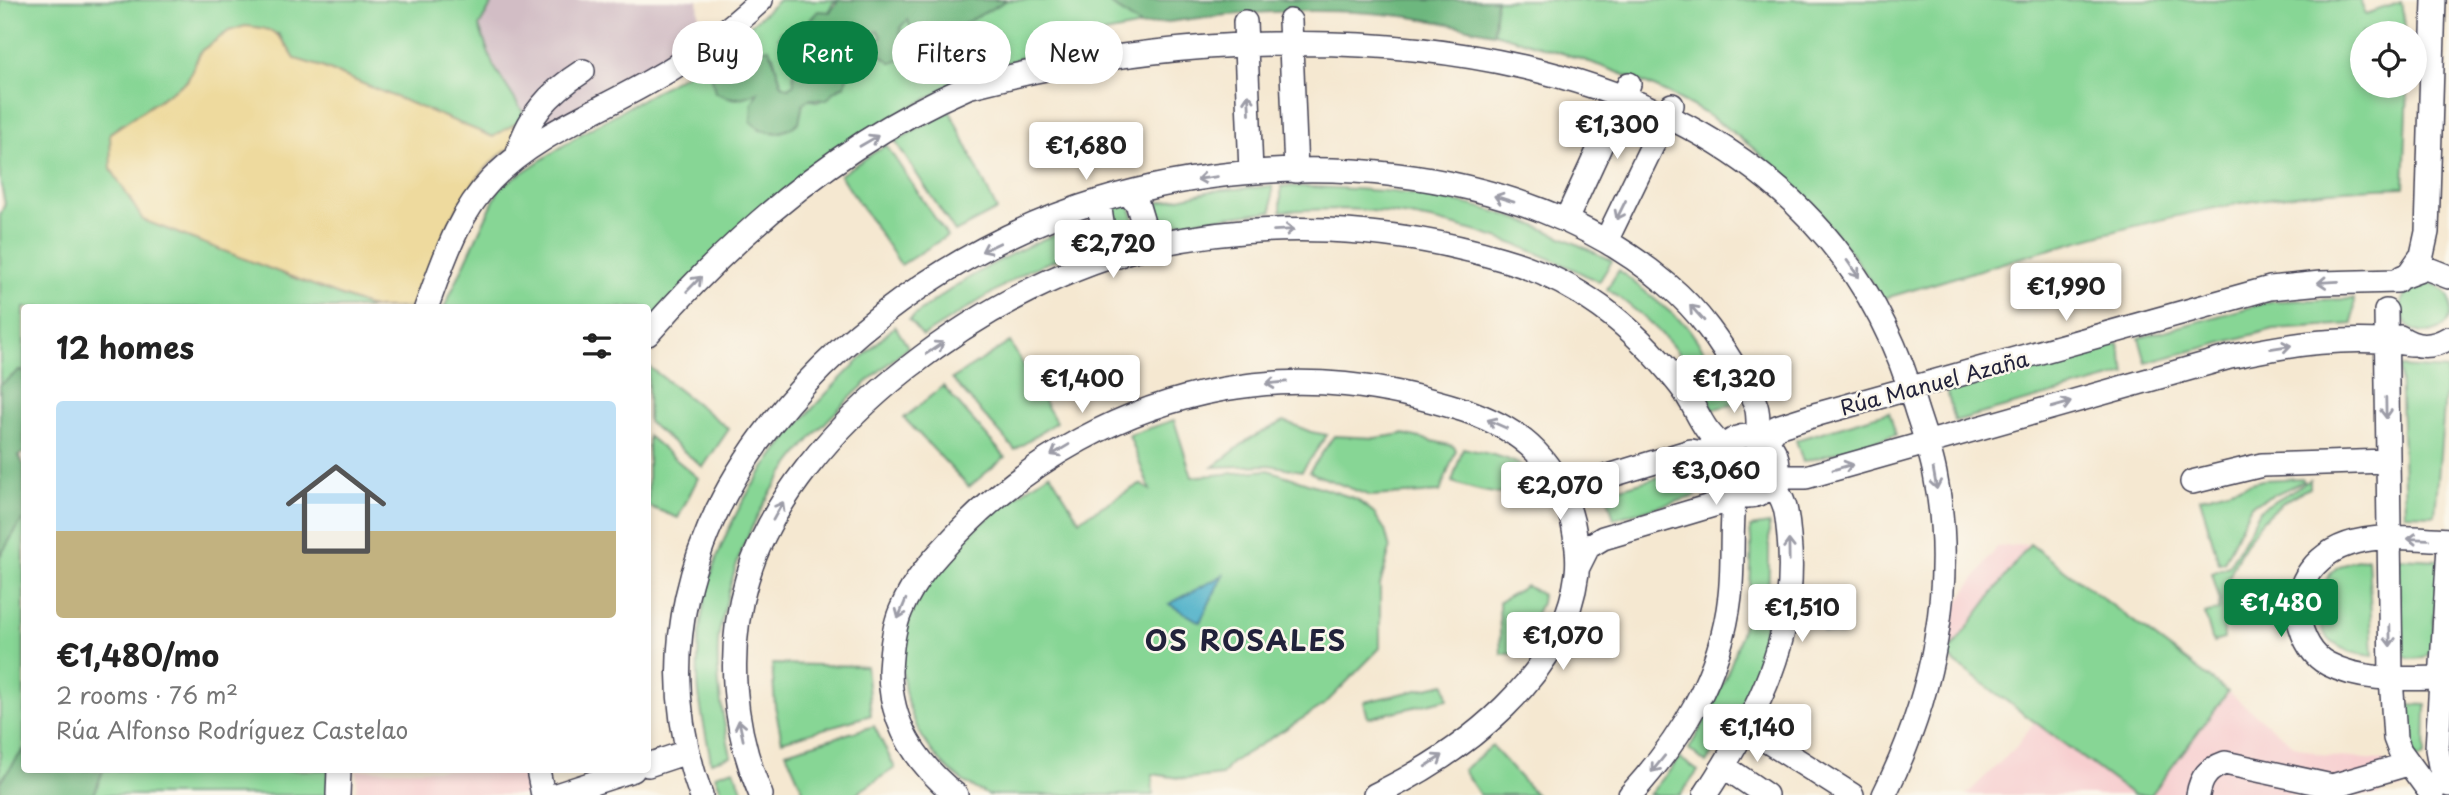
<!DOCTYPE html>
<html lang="en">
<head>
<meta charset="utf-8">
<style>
	body { margin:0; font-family:"Playpen Sans",sans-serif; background:#f2f2f2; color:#222; height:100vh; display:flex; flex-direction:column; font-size:26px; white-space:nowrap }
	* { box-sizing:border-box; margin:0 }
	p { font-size:23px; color:#767676 }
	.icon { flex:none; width:38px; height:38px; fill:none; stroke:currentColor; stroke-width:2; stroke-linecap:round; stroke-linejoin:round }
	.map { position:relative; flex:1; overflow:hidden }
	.panel { position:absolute; left:21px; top:304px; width:630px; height:469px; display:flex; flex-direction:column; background:#fff; border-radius:7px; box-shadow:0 4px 10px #0003 }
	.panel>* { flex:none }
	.hud { position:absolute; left:672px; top:21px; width:665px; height:63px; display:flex; gap:14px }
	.controls { position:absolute; left:2350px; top:21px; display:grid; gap:14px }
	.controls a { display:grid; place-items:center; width:77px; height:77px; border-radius:50%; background:#fff; box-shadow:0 4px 10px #0003; font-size:35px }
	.price { position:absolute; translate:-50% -60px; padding:0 16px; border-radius:7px; background:#fff; color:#222; font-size:23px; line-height:46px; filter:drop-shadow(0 2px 4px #0008) }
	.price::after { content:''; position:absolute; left:50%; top:42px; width:21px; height:16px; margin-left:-10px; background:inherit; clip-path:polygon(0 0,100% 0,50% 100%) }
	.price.current { background:#0b8043; color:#fff }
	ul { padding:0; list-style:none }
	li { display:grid; align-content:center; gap:14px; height:371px; padding:0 35px }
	li span { display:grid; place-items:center; height:217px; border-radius:7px; color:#555 }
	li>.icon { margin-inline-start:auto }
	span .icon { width:126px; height:126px; fill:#fffc; stroke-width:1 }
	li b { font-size:30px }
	h2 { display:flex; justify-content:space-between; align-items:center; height:84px; padding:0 35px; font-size:30px }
	.pill { padding:0 24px; border-radius:32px; background:#fff; box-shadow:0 4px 10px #0003; font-size:24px; line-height:63px }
	.pill.current { background:#0b8043; color:#fff }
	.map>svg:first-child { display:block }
</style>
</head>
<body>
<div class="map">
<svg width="2449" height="795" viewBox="0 0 2449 795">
	<rect width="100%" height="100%" fill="#fbf7ec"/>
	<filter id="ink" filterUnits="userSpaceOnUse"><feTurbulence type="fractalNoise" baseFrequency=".0143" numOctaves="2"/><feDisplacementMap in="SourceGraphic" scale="14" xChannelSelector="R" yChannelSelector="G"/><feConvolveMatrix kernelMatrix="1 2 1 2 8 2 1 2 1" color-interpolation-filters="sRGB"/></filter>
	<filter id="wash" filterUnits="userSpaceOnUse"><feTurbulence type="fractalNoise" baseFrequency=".00686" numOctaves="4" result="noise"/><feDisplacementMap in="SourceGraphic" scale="28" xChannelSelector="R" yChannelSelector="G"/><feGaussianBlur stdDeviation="1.57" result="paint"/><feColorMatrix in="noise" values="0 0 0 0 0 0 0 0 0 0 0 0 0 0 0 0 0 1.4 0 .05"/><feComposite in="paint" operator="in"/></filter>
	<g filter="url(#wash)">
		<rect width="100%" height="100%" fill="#f5e8d1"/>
		<path fill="#f7cfd0" d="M2030 544 2228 692 2295 746 2325 756 2382 760 2402 789 2383 787 2378 795H1966L2016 747 2034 722 1946 656 1957 604 1997 547Z
			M357 770H526L530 795H356Z"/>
		<path fill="#d2bdc5" d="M494 0H698L699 17 691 43 676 56 537 133 493 65 479 26Z"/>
		<path fill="#87d695" stroke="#547c68" stroke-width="2" d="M0 0H494L479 26 493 65 526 117 493 137 319 66 294 59 279 34 229 31 201 51 187 81 110 133 143 220 373 308H24V371H19L0 385V215L5 204 0 180Z
			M779 0H839L833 3 815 43 826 47 829 55 815 67 808 63 805 45 779 38 793 64 794 84 788 88 782 85 773 55 742 72 727 98 738 99 759 91V130L779 133 799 122 803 103 809 99 818 102 845 85 848 72 842 60 850 43 878 31 903 59C908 48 907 42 900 33L901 26 908 19 914 37 935 40 1007 0H1105L1141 26 1079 38 1019 58 946 89 867 130 648 327V308H444L500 187 581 134 712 59Z
			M1496 0H2360L2366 14 2401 2 2406 33H2362V86H2408L2404 187C2218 190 2058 248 1882 299 1835 223 1761 140 1679 99 1620 69 1557 51 1494 33Z
			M950 111 997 210 955 232 895 141Z
			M886 145 947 236 901 265 840 175Z
			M1272 186V211L1162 225 1157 203 1211 191Z
			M1281 186C1356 188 1431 191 1503 214 1541 226 1577 244 1612 261L1599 282C1525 243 1446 217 1362 210 1336 208 1308 210 1281 211Z
			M1124 205 1131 207 1137 238 1124 243 1116 241 1111 209Z
			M1088 222 1094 245 1029 270 923 336 909 320C963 277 1023 244 1088 222Z
			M1619 270 1687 326 1722 377 1735 404 1713 409C1689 357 1654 321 1607 289Z
			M2401 308a25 25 0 1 1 50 0a25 25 0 1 1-50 0Z
			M2354 299 2353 324 2274 329 2146 363 2139 338 2272 301Z
			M895 326 908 347C821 418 748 493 725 608 722 620 718 632 718 644 716 682 723 719 731 756L711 762C707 736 699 708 698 682 691 526 790 425 895 326Z
			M1010 342 1056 422 1015 450 952 379Z
			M2118 344 2126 374 1955 421 1947 391Z
			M648 366 729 429 703 467 648 422Z
			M2400 367 2447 370 2435 515 2405 514Z
			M943 386 1005 457 969 487 904 418Z
			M1889 412 1896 435 1803 462 1796 440Z
			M1174 420 1192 477 1268 470 1356 499 1373 512 1385 530 1390 549 1380 585V648L1324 705 1231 763 1222 775 1186 779 1152 774 1153 795H988C914 763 882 676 916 602 938 551 1005 503 1050 473L1079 520 1140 484 1150 490 1129 435Z
			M1284 421 1311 432 1327 435 1302 471 1269 465 1213 467 1249 439Z
			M1403 434 1453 446 1456 450 1440 492 1370 496 1309 472 1334 436 1376 438Z
			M648 436 698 478 678 518 648 506Z
			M1463 448C1486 454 1533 458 1535 488 1518 503 1472 489 1452 482Z
			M1732 465a16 16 0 1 1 32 0a16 16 0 1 1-32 0Z
			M1688 469 1696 496 1614 519 1606 492Z
			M2302 478 2304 481 2251 505 2224 562 2219 563 2200 498 2262 480Z
			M2310 480V488C2269 503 2240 542 2227 584 2222 601 2224 622 2224 639L2213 642 2205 614 2219 610 2220 601 2212 573 2229 566 2261 509Z
			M24 517V749L0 782V556Z
			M1769 524C1769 575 1771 629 1753 678 1741 708 1723 736 1706 763L1689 749C1731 676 1758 613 1750 527Z
			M2030 544 2228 692 2151 795H2133L1946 656Z
			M2368 558 2373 656C2357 654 2345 652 2332 642 2310 624 2317 578 2341 565 2348 561 2360 560 2368 558Z
			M2398 558 2439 560 2431 651 2424 658 2409 659 2401 654Z
			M1526 586 1542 594 1541 603 1517 654H1501L1499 602Z
			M772 664 866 666 871 715 782 741 775 706Z
			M1445 684 1448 699 1368 718 1364 702Z
			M2401 704 2426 705 2425 755 2420 759 2414 758 2407 745Z
			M874 726 895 768 854 795H805L786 752Z
			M1492 746 1536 795H1480L1463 770Z
			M1680 758 1698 771 1680 795H1649Z
			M734 769 744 795H723L715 775Z
			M103 770H329V795H94Z"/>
		<path fill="#6db77e" stroke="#486c5c" stroke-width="2" d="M839 0H1007L935 40 921 42 914 37 908 20 901 26 900 33C906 42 908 48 903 59L892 63 874 50 875 43 882 37 878 31 850 43 842 60 848 72 845 85 834 91 827 100 809 99 803 103 799 122C783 136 766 136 751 122L752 103 758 92C741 100 731 100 715 92L711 74 712 59 725 53 735 59 742 71C747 55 752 51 769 48L782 85 788 88 794 84 793 64 779 38 781 32 791 26 798 30C800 42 806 50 808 62L815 67 829 55 826 47 815 43 807 32 809 21 818 11 830 12Z
			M1105 0H1496L1494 33C1461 27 1427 18 1393 15 1308 6 1225 13 1141 26Z
			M19 371H24V452L19 456 24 465V517L0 556V385Z
			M24 749V770H103L94 795H0V782Z"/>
		<path fill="#eeda9e" stroke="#887e6c" stroke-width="2" d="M245 26C276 28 279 33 295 59L319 66 493 137 526 117 537 133C524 140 510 147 499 156 453 195 437 253 417 308H373L143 220 111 169 110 133 187 81 201 51 229 31Z"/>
		<path fill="#49afc8" stroke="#366882" stroke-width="2" d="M1223 575 1200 622 1169 604Z
			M1828 597 1846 599 1841 635 1823 632Z"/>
	</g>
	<g filter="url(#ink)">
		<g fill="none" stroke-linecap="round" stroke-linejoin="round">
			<defs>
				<path id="minor" d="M1290 21 1296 171
					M1245 22 1251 172
					M517 157C526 117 550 92 583 71
					M1127 193 1137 203 1150 246
					M1099 201C1102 222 1102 240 1118 256
					M1566 220 1629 84
					M1607 239 1672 105
					M2410 272 2422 255 2427 232 2434 0
					M2402 277 2426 268 2449 277
					M426 308C443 263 457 215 491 180 535 134 600 111 654 79 693 57 729 30 761 0
					M2386 311 2391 677 2395 738 2400 751 2432 795
					M648 334C737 232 842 141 968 87 1298 0 1806 14 1916 409 1923 431 1931 452 1935 474 1957 583 1933 697 1884 795
					M2400 337C2416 348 2432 348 2449 338
					M1718 466a30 30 0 1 1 60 0a30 30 0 1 1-60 0Z
					M1766 441 1777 427 1818 414 2270 288 2321 283 2397 281
					M1776 477H1806L2230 357C2291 344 2349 335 2411 344
					M1558 479 1589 482 1691 451 1719 456
					M2192 482 2262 465 2387 461
					M2449 540C2402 538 2342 528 2310 571 2301 583 2296 601 2298 616 2302 635 2310 655 2328 664 2364 683 2410 678 2449 678
					M2449 546 2437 749 2440 766 2449 785
					M1578 567 1588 547 1603 538 1717 504 1729 489
					M1748 729 1852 795
					M648 765 687 752
					M1725 767 1766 795
					M538 770 543 795
					M338 795 339 770
					M556 795 633 770
					M701 795C600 522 859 273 1102 200 1280 146 1522 159 1668 285 1699 311 1721 343 1741 378 1746 387 1753 396 1756 406 1759 415 1758 428 1758 437
					M761 795C732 727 726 650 747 579 793 424 998 280 1150 246 1267 220 1388 225 1502 259 1576 280 1632 324 1679 384 1698 407 1698 427 1724 447
					M956 795C916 763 890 724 890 671 891 651 893 628 901 610 914 579 936 556 959 532 1030 459 1123 407 1224 389 1306 374 1385 385 1464 410 1524 430 1558 462 1573 524 1576 540 1579 556 1577 573 1564 677 1464 752 1375 795
					M1630 795C1682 738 1721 675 1730 596 1734 561 1730 527 1735 493
					M1705 795C1757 716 1799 636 1789 537 1787 516 1787 500 1771 484
					M2198 795C2201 777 2208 769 2225 763L2332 786 2408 764"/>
			</defs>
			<use href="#minor" stroke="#424052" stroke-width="26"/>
			<use href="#minor" stroke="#fff" stroke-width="23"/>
		</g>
		<defs><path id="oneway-shaft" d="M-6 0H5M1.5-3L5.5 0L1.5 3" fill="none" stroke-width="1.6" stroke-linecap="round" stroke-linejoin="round" transform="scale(1.75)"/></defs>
		<g stroke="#9c9ca7">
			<use href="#oneway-shaft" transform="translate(1249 104) rotate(-93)"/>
			<use href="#oneway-shaft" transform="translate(869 141) rotate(-30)"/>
			<use href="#oneway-shaft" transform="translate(1207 178) rotate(172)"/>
			<use href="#oneway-shaft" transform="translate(1504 199) rotate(-163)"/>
			<use href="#oneway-shaft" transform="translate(1621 210) rotate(116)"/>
			<use href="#oneway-shaft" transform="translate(1284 230) rotate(-3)"/>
			<use href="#oneway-shaft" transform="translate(991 247) rotate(154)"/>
			<use href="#oneway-shaft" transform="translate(1853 269) rotate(55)"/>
			<use href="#oneway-shaft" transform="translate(2328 282) rotate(177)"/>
			<use href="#oneway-shaft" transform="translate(694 284) rotate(-46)"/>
			<use href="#oneway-shaft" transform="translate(1697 313) rotate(-132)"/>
			<use href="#oneway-shaft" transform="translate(2281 347) rotate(-9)"/>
			<use href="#oneway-shaft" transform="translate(935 348) rotate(-34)"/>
			<use href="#oneway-shaft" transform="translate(1276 383) rotate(174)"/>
			<use href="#oneway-shaft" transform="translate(2061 405) rotate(-16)"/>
			<use href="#oneway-shaft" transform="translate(2386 408) rotate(89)"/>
			<use href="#oneway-shaft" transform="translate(1497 424) rotate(-156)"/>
			<use href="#oneway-shaft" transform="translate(1060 450) rotate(149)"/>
			<use href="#oneway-shaft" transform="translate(1843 467) rotate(-16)"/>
			<use href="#oneway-shaft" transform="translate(1935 479) rotate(80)"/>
			<use href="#oneway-shaft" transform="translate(778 511) rotate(-61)"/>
			<use href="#oneway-shaft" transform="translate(2418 539) rotate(-178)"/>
			<use href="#oneway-shaft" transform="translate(1789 550) rotate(-91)"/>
			<use href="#oneway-shaft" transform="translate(902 609) rotate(112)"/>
			<use href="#oneway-shaft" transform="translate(2390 636) rotate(89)"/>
			<use href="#oneway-shaft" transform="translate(741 730) rotate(-102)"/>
			<use href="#oneway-shaft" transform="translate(1434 761) rotate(-33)"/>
			<use href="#oneway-shaft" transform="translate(1658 764) rotate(129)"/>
		</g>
	</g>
	<g text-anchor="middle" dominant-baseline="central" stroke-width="5" stroke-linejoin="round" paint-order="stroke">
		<g font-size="21" fill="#22223b" stroke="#fbf7ec">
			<text transform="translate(1934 382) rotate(-15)">Rúa Manuel Azaña</text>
		</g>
		<g font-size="28" font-weight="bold" letter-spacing="2" fill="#22223b" stroke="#fbf7ec">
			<text x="1246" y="639">OS ROSALES</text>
		</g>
	</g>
</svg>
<div class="controls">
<a><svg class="icon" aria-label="locate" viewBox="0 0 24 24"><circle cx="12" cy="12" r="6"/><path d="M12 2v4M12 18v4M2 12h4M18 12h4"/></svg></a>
</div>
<b class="price" style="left:1617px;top:161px">€1,300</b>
<b class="price" style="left:1086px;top:182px">€1,680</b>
<b class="price" style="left:1113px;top:280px">€2,720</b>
<b class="price" style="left:2066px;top:323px">€1,990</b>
<b class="price" style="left:1082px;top:415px">€1,400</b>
<b class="price" style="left:1734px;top:415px">€1,320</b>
<b class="price" style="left:1716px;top:507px">€3,060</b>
<b class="price" style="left:1560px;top:522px">€2,070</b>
<b class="price current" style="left:2281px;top:639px">€1,480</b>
<b class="price" style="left:1802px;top:644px">€1,510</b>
<b class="price" style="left:1563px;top:672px">€1,070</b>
<b class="price" style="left:1757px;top:764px">€1,140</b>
<div class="hud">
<a class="pill">Buy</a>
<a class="pill current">Rent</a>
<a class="pill">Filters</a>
<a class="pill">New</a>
</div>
<section class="panel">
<h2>12 homes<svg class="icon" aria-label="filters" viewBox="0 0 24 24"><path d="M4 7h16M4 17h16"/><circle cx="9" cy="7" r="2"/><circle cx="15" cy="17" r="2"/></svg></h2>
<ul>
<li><span style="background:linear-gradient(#bfe0f5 60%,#c2b280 0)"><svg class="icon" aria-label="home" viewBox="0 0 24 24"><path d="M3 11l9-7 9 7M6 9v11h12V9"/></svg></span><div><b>€1,480/mo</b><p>2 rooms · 76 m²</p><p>Rúa Alfonso Rodríguez Castelao</p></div></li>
</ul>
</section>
</div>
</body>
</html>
